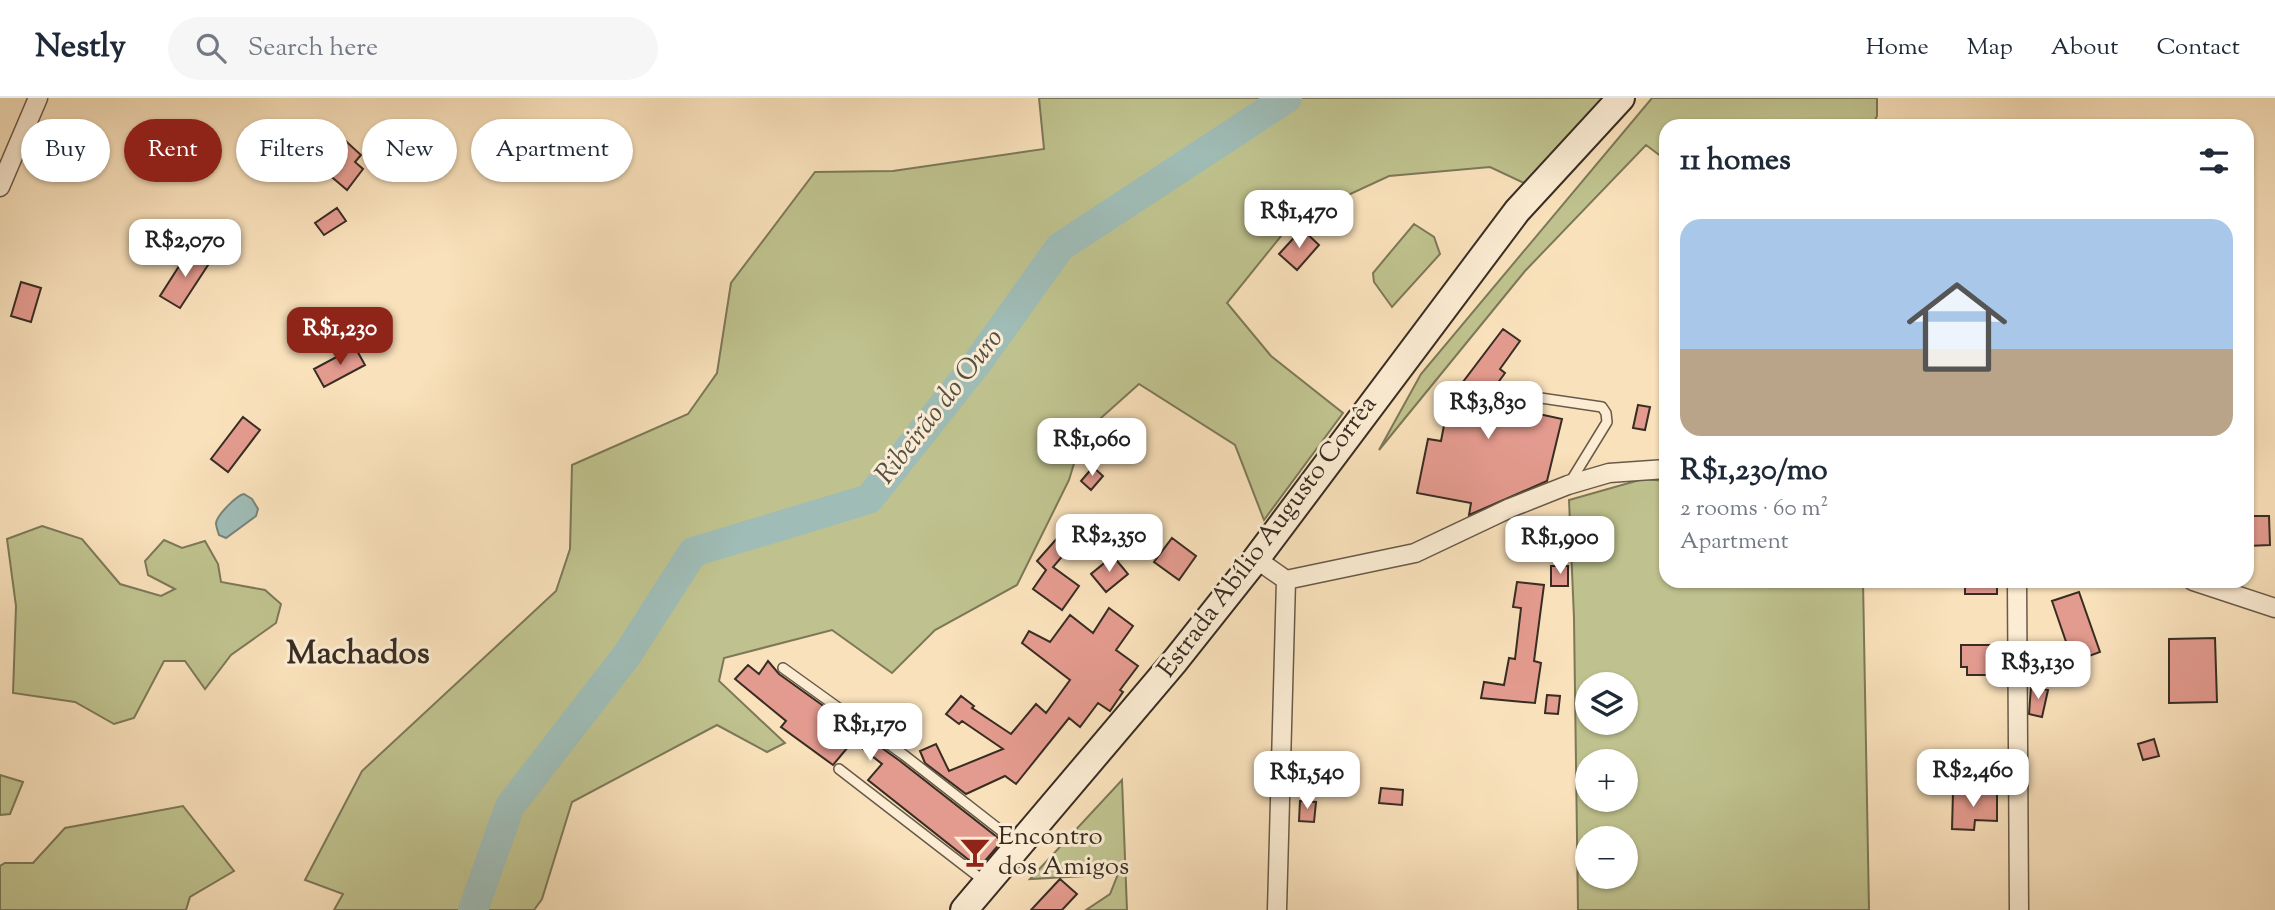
<!DOCTYPE html>
<html lang="en">
<head>
<meta charset="utf-8">
<style>
	body { margin:0; font-family:"Sorts Mill Goudy",serif; background:#f6f6f7; color:#1f2937; height:100vh; display:flex; flex-direction:column; font-size:26px; white-space:nowrap }
	* { box-sizing:border-box; margin:0 }
	p { font-size:23px; color:#747a83 }
	.icon { flex:none; width:38px; height:38px; fill:none; stroke:currentColor; stroke-width:2; stroke-linecap:round; stroke-linejoin:round }
	.map { position:relative; flex:1; overflow:hidden }
	.drawer { position:absolute; left:1659px; top:21px; width:595px; height:469px; display:flex; flex-direction:column; background:#fff; border-radius:21px; box-shadow:0 2px 5px #0004 }
	.drawer>* { flex:none }
	.guide { position:absolute; left:21px; top:21px; width:665px; height:63px; display:flex; gap:14px }
	.fabs { position:absolute; left:1575px; top:574px; display:grid; gap:14px }
	.fabs a { display:grid; place-items:center; width:63px; height:63px; border-radius:50%; background:#fff; box-shadow:0 2px 5px #0004; font-size:35px }
	.price { position:absolute; translate:-50% -60px; padding:0 16px; border-radius:14px; background:#fff; color:#222; font-size:23px; line-height:46px; filter:drop-shadow(0 2px 4px #0008) }
	.price::after { content:''; position:absolute; left:50%; top:42px; width:21px; height:16px; margin-left:-10px; background:inherit; clip-path:polygon(0 0,100% 0,50% 100%) }
	.price.active { background:#8f2418; color:#fff }
	ul { padding:0; list-style:none }
	li { display:grid; align-content:center; gap:14px; height:371px; padding:0 21px }
	li span { display:grid; place-items:center; height:217px; border-radius:21px; color:#555 }
	li>.icon { margin-inline-start:auto }
	span .icon { width:126px; height:126px; fill:#fffc; stroke-width:1 }
	li b { font-size:30px }
	h2 { display:flex; justify-content:space-between; align-items:center; height:84px; padding:0 21px; font-size:30px }
	.tag { padding:0 24px; border-radius:32px; background:#fff; box-shadow:0 2px 5px #0004; font-size:24px; line-height:63px }
	.tag.active { background:#8f2418; color:#fff }
	header { display:flex; align-items:center; gap:42px; box-sizing:border-box; height:98px; padding:0 35px; background:#fff; border-bottom:2px solid #e0e1e3 }
	header strong { font-size:33px }
	nav { display:flex; gap:38px; margin-inline-start:auto; font-size:24px }
	.search { width:490px; height:63px; background:#f6f6f7; display:flex; align-items:center; gap:18px; box-sizing:border-box; padding:0 24px; border-radius:38px; color:#747a83; font-size:26px }
	.map>svg:first-child { display:block }
</style>
</head>
<body>
<header>
<strong>Nestly</strong>
<div class="search"><svg class="icon" aria-label="search" viewBox="0 0 24 24"><circle cx="10" cy="10" r="6"/><path d="M15 15l6 6"/></svg>Search here</div>
<nav><a>Home</a><a>Map</a><a>About</a><a>Contact</a></nav>
</header>
<div class="map">
<svg width="2275" height="812" viewBox="0 0 2275 812">
	<rect width="100%" height="100%" fill="#f9e1bb"/>
	<filter id="stains"><feTurbulence type="fractalNoise" baseFrequency=".00286" numOctaves="4"/><feColorMatrix values="0 0 0 0 .2 0 0 0 0 .09 0 0 0 0 .02 0 0 0 .5 -.17"/></filter>
	<radialGradient id="worn" r=".72"><stop offset=".6" stop-color="#630" stop-opacity="0"/><stop offset="1" stop-color="#630" stop-opacity=".3"/></radialGradient>
	<path fill="#bfc28e" stroke="#7c7858" stroke-width="2" fill-rule="evenodd" d="M1039 0H1606L1524 85 1490 69 1389 78 1294 122 1227 205 1271 258 1343 315 1264 422 1235 347 1139 286 1083 336 1069 382 1017 487 935 532 892 575 832 532 724 560 719 583 785 645 767 654 717 627 572 704 542 801 534 812H334L343 796 305 782 362 673 556 493 570 451 572 367 688 316 717 275 731 185 815 74 893 73 1044 51Z
		M1652 0H1877V18L1872 28H1666V62L1646 47 1525 173 1379 352 1421 276Z
		M1414 126 1434 139 1440 156 1392 209 1374 184 1373 175Z
		M1643 381 1666 383V483H1863L1869 812H1578L1574 520 1569 402ZM1587 586H1626V625H1587ZM1587 663H1626V702H1587ZM1587 740H1626V779H1587Z
		M42 428 82 441 120 486 161 498 175 491 148 477 145 463 164 442 182 450 205 443 218 466 221 484 265 492 281 506 276 525 231 557 205 591 185 563H164L134 620 114 626 75 604 13 595 16 508 7 441Z
		M0 677 23 684 10 716 0 717Z
		M1122 682 1127 812H1086L1110 796 1118 776 1111 765 1086 778 1030 781Z
		M183 708 234 773 190 799 186 812H0V768L5 765H33L65 730Z"/>
	<path fill="#9fbcb6" stroke="#76837b" stroke-width="2" d="M244 396 252 401 258 411 256 418 226 440 219 437C218 434 216 428 216 425 217 417 237 397 244 396Z"/>
	<g fill="none" stroke-linecap="round" stroke-linejoin="round">
		<path stroke="#9fbcb6" stroke-width="30" d="M473 812 510 708 627 557 693 454 869 401 977 265 1060 149 1287 0"/>
	</g>
	<path fill="#e49b8f" stroke="#382d23" stroke-width="2" d="M338 36 361 57 355 64 363 71 347 92 314 64Z
		M503 49 510 61 490 73 483 60Z
		M337 110 346 123 324 137 315 125Z
		M1302 131 1319 147 1297 172 1279 156Z
		M190 151 210 164 180 210 160 198Z
		M21 184 41 190 31 224 11 218Z
		M1503 231 1520 243 1500 271 1505 275 1484 304 1562 321 1547 383 1469 417 1471 405 1417 395 1428 341 1441 343 1450 296 1453 297Z
		M355 249 365 267 324 289 314 271Z
		M1638 307 1650 309 1645 332 1633 330Z
		M243 319 260 332 228 374 211 361Z
		M1093 369 1103 378 1091 392 1081 383Z
		M2247 418H2269L2270 447 2247 448Z
		M1101 426 1114 436 1099 455 1086 445Z
		M1060 437 1072 447 1053 469 1079 488 1062 512 1033 491 1046 472 1037 463Z
		M1172 440 1196 458 1179 482 1154 464Z
		M1113 458 1128 476 1106 494 1091 476Z
		M1551 468H1568V488H1551Z
		M1965 483H1997V496H1965Z
		M1517 484 1544 487 1534 563 1541 565 1535 605 1481 600 1484 584 1504 587 1509 560 1515 561 1521 510 1513 509Z
		M2079 494 2100 554 2073 564 2052 503Z
		M1109 510 1133 528 1116 552 1138 568 1120 592 1123 594 1110 613 1098 605 1080 629 1069 620 1016 686 1005 678 966 696 925 665 920 653 936 646 949 673 1003 651 962 623 959 626 946 616 961 598 974 608 972 610 1011 636 1036 606 1046 615 1070 582 1022 545 1029 533 1050 544 1070 517 1093 535Z
		M2215 540 2217 604 2169 605V541Z
		M1961 547H2005V577H1967V569H1961Z
		M768 563 779 576 900 663 1002 743 979 770 868 682 882 666 853 643 833 667 781 629 786 623 735 581 748 567 759 576Z
		M2031 589 2048 592 2042 619 2029 616Z
		M1547 597 1560 598 1558 616 1545 615Z
		M2154 641 2159 658 2143 662 2138 646Z
		M1381 690 1403 692 1402 707 1379 705Z
		M1953 694 1997 695V723L1975 722 1974 732 1952 731Z
		M1300 703 1316 704 1314 724 1299 723Z
		M1060 781 1077 796 1062 812H1031Z"/>
	<g fill="none" stroke-linecap="round" stroke-linejoin="round">
		<defs>
			<path id="lane" d="M1500 294 1602 309 1606 315 1607 324 1569 386
				M783 570 904 657 1018 746
				M839 671 984 783"/>
			<path id="street" d="M0 89 38 0
				M1256 461 1286 482 1415 455 1510 410 1568 387 1609 375 1666 371
				M2017 483 2019 812
				M2193 483 2275 510
				M1277 812 1286 482"/>
			<path id="secondary" d="M964 812 1175 563 1256 461 1517 113 1621 0"/>
		</defs>
		<use href="#lane" stroke="#685a49" stroke-width="12"/>
		<use href="#street" stroke="#685a49" stroke-width="21"/>
		<use href="#secondary" stroke="#382d23" stroke-width="30"/>
		<use href="#lane" stroke="#fbecd3" stroke-width="9"/>
		<use href="#street" stroke="#fbecd3" stroke-width="18"/>
		<use href="#secondary" stroke="#fbecd3" stroke-width="26"/>
	</g>
	<defs>
		<symbol id="bar-bare" viewBox="-9 -9 18 18"><path d="M-6-5H6L.8 .8V4.5H3.5V6h-7V4.5H-.8V.8Z" fill="#8f2418" stroke="#fbecd3" stroke-width="2.5" paint-order="stroke"/></symbol>
	</defs>
	<g fill-rule="evenodd">
		<use href="#bar-bare" x="953" y="732" width="44" height="44"/>
	</g>
	<g text-anchor="middle" dominant-baseline="central" stroke-width="6" stroke-linejoin="round" paint-order="stroke">
		<g font-size="26" fill="#382d23" stroke="#fbecd3">
			<text transform="translate(1268 439) rotate(-53)">Estrada Abílio Augusto Corrêa</text>
		</g>
		<g font-size="26" fill="#382d23" stroke="#fbecd3" text-anchor="start">
			<text x="998" y="739">Encontro<tspan x="998" dy="30">dos Amigos</tspan></text>
		</g>
		<g font-size="28" font-style="italic" fill="#525148" stroke="#fbecd3">
			<text transform="translate(940 309) rotate(-52)">Ribeirão do Ouro</text>
		</g>
		<g font-size="33" font-weight="bold" fill="#382d23" stroke="#fbecd3">
			<text x="358" y="557">Machados</text>
		</g>
	</g>
	<rect width="100%" height="100%" filter="url(#stains)"/>
	<rect width="100%" height="100%" fill="url(#worn)"/>
</svg>
<div class="fabs">
<a><svg class="icon" aria-label="layers" viewBox="0 0 24 24"><path d="M12 4l9 5-9 5-9-5zM3 14l9 5 9-5"/></svg></a>
<a>+</a>
<a>−</a>
</div>
<b class="price" style="left:1299px;top:152px">R$1,470</b>
<b class="price" style="left:185px;top:181px">R$2,070</b>
<b class="price active" style="left:340px;top:269px">R$1,230</b>
<b class="price" style="left:1488px;top:343px">R$3,830</b>
<b class="price" style="left:1092px;top:380px">R$1,060</b>
<b class="price" style="left:1109px;top:476px">R$2,350</b>
<b class="price" style="left:1560px;top:478px">R$1,900</b>
<b class="price" style="left:2038px;top:603px">R$3,130</b>
<b class="price" style="left:870px;top:665px">R$1,170</b>
<b class="price" style="left:1973px;top:711px">R$2,460</b>
<b class="price" style="left:1307px;top:713px">R$1,540</b>
<div class="guide">
<a class="tag">Buy</a>
<a class="tag active">Rent</a>
<a class="tag">Filters</a>
<a class="tag">New</a>
<a class="tag">Apartment</a>
</div>
<section class="drawer">
<h2>11 homes<svg class="icon" aria-label="filters" viewBox="0 0 24 24"><path d="M4 7h16M4 17h16"/><circle cx="9" cy="7" r="2"/><circle cx="15" cy="17" r="2"/></svg></h2>
<ul>
<li><span style="background:linear-gradient(#a9c7e8 60%,#b9a48a 0)"><svg class="icon" aria-label="home" viewBox="0 0 24 24"><path d="M3 11l9-7 9 7M6 9v11h12V9"/></svg></span><div><b>R$1,230/mo</b><p>2 rooms · 60 m²</p><p>Apartment</p></div></li>
</ul>
</section>
</div>
</body>
</html>
